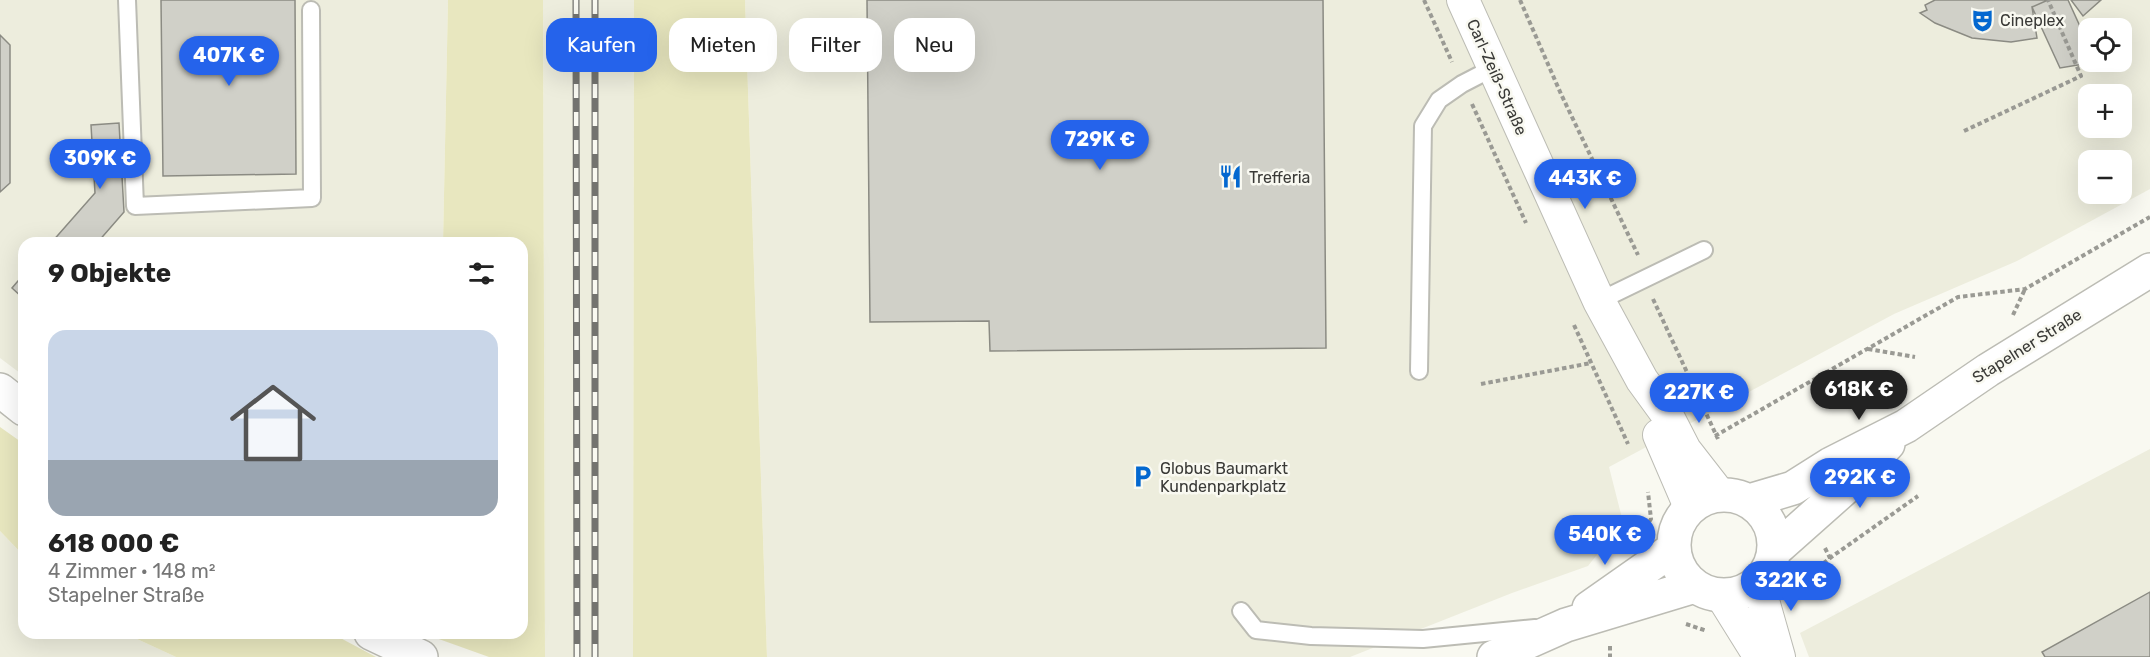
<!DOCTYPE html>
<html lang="de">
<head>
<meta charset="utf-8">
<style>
	body { margin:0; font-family:Rubik,sans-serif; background:#f6f6f6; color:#222; height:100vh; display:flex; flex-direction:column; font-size:22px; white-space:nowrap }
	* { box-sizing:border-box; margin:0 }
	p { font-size:20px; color:#767676 }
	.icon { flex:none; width:33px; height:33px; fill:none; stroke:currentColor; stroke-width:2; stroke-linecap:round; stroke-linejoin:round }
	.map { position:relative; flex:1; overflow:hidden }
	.panel { position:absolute; left:18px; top:237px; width:510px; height:402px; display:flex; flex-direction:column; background:#fff; border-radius:18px; box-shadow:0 6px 24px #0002 }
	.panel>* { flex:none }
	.guide { position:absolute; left:546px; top:18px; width:570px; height:54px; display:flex; gap:12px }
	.buttons { position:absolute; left:2078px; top:18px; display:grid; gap:12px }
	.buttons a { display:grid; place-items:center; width:54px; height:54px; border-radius:12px; background:#fff; box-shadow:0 6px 24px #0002; font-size:30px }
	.price { position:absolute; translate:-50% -51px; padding:0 14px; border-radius:21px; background:#2563eb; color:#fff; font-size:20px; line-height:39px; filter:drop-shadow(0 2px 3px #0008) }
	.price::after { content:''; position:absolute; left:50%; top:36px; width:18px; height:14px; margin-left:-9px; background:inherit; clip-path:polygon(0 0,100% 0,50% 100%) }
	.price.active { background:#222; color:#fff }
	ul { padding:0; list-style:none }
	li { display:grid; align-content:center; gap:12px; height:318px; padding:0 30px }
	li span { display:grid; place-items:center; height:186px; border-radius:18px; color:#555 }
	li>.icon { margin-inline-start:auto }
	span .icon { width:108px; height:108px; fill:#fffc; stroke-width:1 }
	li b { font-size:26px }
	h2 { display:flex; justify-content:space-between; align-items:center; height:72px; padding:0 30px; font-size:26px }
	.tag { padding:0 21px; border-radius:18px; background:#fff; box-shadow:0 6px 24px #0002; font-size:21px; line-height:54px }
	.tag.active { background:#2563eb; color:#fff }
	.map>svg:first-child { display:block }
</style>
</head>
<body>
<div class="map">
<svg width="2150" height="657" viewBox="0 0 2150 657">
	<rect width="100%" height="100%" fill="#f9f9f1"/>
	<path fill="#ededdd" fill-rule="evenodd" d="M0 0H448L443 243H24V376L0 358Z
		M543 0H634L633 657H545Z
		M745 0H2150V189L2017 261 1894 314 1609 467 1623 522 1588 566 1512 593 1350 657H767ZM2088 28H2121V62H2088ZM2088 94H2121V128H2088ZM2088 160H2121V194H2088Z
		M2150 449V657H1809L1800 633Z
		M0 531 24 556V633H124L176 657H0Z"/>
	<path fill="#e8e7bf" d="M448 0H543L545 657H489L422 633H522V243H443Z
		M634 0H745L767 657H633Z
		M0 427 24 444V556L0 531Z
		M124 633H331L376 657H176Z"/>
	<path fill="#d0d0c8" stroke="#8b8b83" stroke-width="1.5" d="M161 0H295L296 174 163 176Z
		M867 0H1323L1326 348 990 351 989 321 870 322Z
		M1935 0H2048L2032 7 2037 38 2011 42 1972 38 1935 23 1920 13 1927 10 1925 5Z
		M2048 0H2068L2088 44V62H2096L2060 68 2032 7Z
		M2071 0H2101L2083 16Z
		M0 35 10 45V183L0 192Z
		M119 123 124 212 97 243H51L95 193 91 125Z
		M24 274V299L12 288Z
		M2150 592V657H2045L2042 652Z"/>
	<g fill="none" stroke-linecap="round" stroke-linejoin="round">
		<defs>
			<path id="lane" d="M127 0 135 206 312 198 311 10
				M1599 301 1704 250
				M1419 371 1423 126 1439 100 1462 84 1493 68
				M1241 611 1256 630 1311 636 1423 639 1535 628"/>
			<path id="street" d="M1463 0 1599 301 1642 380 1666 413 1685 450 1720 495
				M1659 435 1690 507
				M1758 583 1779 657
				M1722 596 1760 657"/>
			<path id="secondary" d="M0 390 24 409
				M1674 545a50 50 0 1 1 100 0a50 50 0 1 1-100 0Z
				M1749 501 1793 488 1831 464 1906 426 1988 370 2150 270
				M1774 551 1845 488 1888 444
				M1589 608 1673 549
				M371 633 421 657
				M1494 657 1566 625 1695 586"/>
		</defs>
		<use href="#lane" stroke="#bcbcb4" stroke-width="20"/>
		<use href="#street" stroke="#bcbcb4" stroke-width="34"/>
		<use href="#secondary" stroke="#bcbcb4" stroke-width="36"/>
		<path stroke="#9a9a94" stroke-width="4" stroke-dasharray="4.5 3" stroke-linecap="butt" d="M1424 0 1452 62
			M1520 0 1561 94 1638 255
			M1472 104 1526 223
			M1964 131 2081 76 2048 0
			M1653 299 1718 439
			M2013 315 2025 289
			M1574 325 1628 444
			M1868 349 1915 357
			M1481 384 1591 363
			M1715 436 1958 297 2025 289 2150 217
			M1645 528 1651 519 1648 492
			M1825 548 1830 558
			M1795 595 1796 585 1830 558 1918 496
			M1686 624 1707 631
			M1610 646V657"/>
		<use href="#lane" stroke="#fff" stroke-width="16"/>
		<use href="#street" stroke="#fff" stroke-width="32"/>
		<use href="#secondary" stroke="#fff" stroke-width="33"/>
		<defs>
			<path id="rail" d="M576 0 577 657
				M595 0V657"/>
		</defs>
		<use href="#rail" stroke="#73736f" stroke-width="7"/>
		<use href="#rail" stroke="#f9f9f1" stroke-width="4.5" stroke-dasharray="14" stroke-linecap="butt"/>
	</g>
	<defs>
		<symbol id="theatre-bare" viewBox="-9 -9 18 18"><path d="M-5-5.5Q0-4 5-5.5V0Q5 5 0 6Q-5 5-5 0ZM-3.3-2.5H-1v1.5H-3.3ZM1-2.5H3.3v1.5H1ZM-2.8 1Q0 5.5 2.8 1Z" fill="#0368d0" stroke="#f9f9f1" stroke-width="2.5" paint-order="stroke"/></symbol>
		<symbol id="restaurant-bare" viewBox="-9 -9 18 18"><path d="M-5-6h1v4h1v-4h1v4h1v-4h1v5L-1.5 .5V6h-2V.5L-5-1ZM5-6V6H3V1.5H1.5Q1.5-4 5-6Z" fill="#0368d0" stroke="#f9f9f1" stroke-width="2.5" paint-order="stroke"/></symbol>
		<symbol id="parking-bare" viewBox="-9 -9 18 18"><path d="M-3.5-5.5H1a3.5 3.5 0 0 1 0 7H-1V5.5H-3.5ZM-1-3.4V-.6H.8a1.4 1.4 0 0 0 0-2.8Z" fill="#0368d0" stroke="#f9f9f1" stroke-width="2.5" paint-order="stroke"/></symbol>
	</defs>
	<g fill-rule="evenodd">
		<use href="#theatre-bare" x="1966" y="4" width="33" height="33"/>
		<use href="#restaurant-bare" x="1214" y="160" width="33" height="33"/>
		<use href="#parking-bare" x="1126" y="460" width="33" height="33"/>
	</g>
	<g text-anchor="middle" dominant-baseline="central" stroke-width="5" stroke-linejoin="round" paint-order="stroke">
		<g font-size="16" fill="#3a3a37" stroke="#f9f9f1" text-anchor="start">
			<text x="2000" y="20">Cineplex</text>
			<text x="1249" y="177">Trefferia</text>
			<text x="1160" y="468">Globus Baumarkt<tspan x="1160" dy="18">Kundenparkplatz</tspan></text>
		</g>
		<g font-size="16" fill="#3a3a37" stroke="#f9f9f1">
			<text transform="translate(1497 77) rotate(66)">Carl-Zeiß-Straße</text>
			<text transform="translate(2027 346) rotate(-32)">Stapelner Straße</text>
		</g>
	</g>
</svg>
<div class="buttons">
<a><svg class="icon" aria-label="locate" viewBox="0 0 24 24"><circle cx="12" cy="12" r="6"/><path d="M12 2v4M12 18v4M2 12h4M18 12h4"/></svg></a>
<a>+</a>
<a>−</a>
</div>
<b class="price" style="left:229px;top:87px">407K €</b>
<b class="price" style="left:1100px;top:171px">729K €</b>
<b class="price" style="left:100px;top:190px">309K €</b>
<b class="price" style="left:1585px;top:210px">443K €</b>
<b class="price active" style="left:1859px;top:421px">618K €</b>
<b class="price" style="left:1699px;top:424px">227K €</b>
<b class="price" style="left:1860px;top:509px">292K €</b>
<b class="price" style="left:1605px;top:566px">540K €</b>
<b class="price" style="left:1791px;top:612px">322K €</b>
<div class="guide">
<a class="tag active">Kaufen</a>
<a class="tag">Mieten</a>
<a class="tag">Filter</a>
<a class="tag">Neu</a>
</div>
<section class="panel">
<h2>9 Objekte<svg class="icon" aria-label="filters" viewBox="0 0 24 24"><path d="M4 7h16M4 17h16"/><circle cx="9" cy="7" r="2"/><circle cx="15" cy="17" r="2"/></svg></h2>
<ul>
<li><span style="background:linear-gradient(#c9d6e8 70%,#9aa5b1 0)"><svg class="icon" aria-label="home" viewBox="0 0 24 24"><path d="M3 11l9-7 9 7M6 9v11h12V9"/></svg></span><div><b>618 000 €</b><p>4 Zimmer · 148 m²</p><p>Stapelner Straße</p></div></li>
</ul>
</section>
</div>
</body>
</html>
